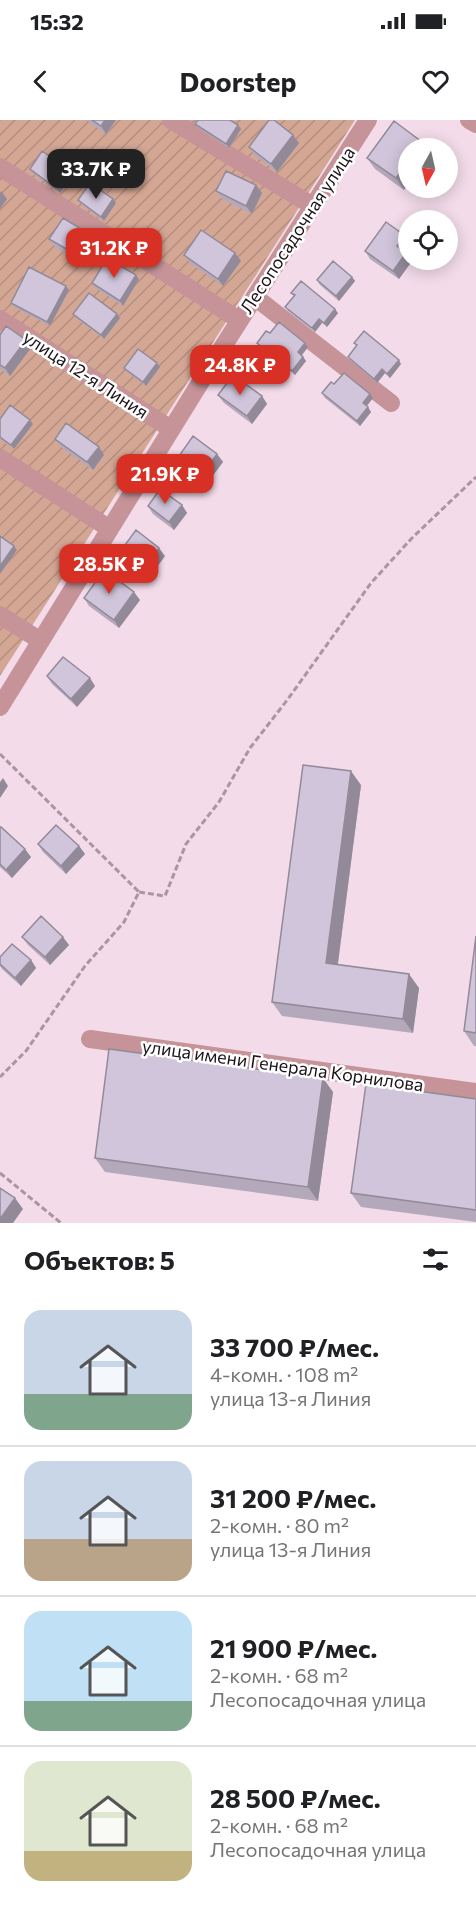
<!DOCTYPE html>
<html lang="ru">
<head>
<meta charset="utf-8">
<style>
	body { margin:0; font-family:Commissioner,sans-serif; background:#f2f2f2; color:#202124; height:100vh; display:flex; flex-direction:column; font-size:22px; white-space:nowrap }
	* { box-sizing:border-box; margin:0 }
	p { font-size:20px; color:#757577 }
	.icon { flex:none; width:33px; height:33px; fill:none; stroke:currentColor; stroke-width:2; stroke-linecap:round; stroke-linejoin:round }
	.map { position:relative; height:1103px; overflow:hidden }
	.side { display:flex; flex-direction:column; background:#fff; flex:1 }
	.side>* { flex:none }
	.needle { width:39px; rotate:188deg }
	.tools { position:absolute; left:398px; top:18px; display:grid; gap:12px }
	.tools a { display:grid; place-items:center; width:60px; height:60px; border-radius:50%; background:#fff; box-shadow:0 3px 15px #0003; font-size:30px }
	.price { position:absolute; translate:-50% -51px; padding:0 14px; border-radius:12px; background:#d93025; color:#fff; font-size:20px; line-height:39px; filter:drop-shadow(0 2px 3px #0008) }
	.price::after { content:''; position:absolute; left:50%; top:36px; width:18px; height:14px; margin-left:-9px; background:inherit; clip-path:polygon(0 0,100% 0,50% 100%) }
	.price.current { background:#222; color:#fff }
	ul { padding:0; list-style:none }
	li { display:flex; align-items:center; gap:18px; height:150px; padding:0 24px }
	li+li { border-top:2px solid #e0e0e0 }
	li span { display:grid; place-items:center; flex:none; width:168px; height:120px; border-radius:18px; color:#555 }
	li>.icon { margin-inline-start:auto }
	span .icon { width:72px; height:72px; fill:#fffc; stroke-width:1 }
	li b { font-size:26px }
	h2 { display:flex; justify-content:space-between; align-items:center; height:72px; padding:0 24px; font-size:26px }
	.status { display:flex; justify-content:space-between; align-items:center; height:42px; padding:0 30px; background:#fff; direction:ltr }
	.status svg { height:16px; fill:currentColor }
	header { display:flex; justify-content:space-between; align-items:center; height:78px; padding:0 24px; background:#fff; font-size:27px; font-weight:700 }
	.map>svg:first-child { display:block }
</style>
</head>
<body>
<div class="status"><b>15:32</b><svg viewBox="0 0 49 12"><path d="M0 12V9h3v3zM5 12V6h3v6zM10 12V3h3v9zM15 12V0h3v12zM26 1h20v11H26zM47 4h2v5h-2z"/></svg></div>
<header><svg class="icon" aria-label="back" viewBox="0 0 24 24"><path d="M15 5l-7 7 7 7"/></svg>Doorstep<svg class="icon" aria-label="heart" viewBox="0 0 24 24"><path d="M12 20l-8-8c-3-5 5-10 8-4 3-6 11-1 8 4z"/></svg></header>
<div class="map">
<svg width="476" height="1103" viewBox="0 0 476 1103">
	<defs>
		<pattern id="garden-furrows" width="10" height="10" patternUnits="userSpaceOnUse" patternTransform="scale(1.5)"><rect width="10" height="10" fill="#d4a694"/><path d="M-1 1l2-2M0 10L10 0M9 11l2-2" fill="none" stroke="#b58e7f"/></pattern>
	</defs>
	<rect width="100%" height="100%" fill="#f3dbe9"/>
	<path fill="url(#garden-furrows)" d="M0 0H355L0 556Z"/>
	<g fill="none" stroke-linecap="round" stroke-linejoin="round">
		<path stroke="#a896a0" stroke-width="3" stroke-dasharray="6 3" stroke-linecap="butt" d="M0 634 139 772 124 802 85 846 26 931 0 957
			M139 772 165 776 186 724 219 682 250 628 288 579 371 463 412 418 476 357
			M0 1053 61 1103"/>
		<path stroke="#c59398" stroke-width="18" d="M171 0 313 86
			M469 0 476 4
			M0 47 239 200
			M255 177 391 283
			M0 199 171 309
			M0 338 110 409
			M0 495 41 521
			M0 587 208 250 368 0
			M90 919 476 972"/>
	</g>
	<path fill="#b3a9bb" d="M86 0H116L106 14Z
		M394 1 404 70 375 49 367 38Z
		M195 4 238 5 241 9 229 28 198 8Z
		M299 23 277 52 254 35 249 27Z
		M30 49 72 56 60 73 32 53Z
		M216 71 262 73 252 94 222 79Z
		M113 79 116 83 104 101 81 84 78 80Z
		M404 115 408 121V126L404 131 412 141 399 159 370 139 365 131Z
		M89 118 75 139 55 127 49 119Z
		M184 135 241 141 223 166 190 143Z
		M352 157 355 161 339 181 320 165 317 160Z
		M139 159 123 186 94 167 92 163Z
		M66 166 69 170 50 206 14 187 11 183Z
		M291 173 338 193 327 207 322 203 315 212 288 191 285 187 294 176Z
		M73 194H117L120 198 104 219 76 198Z
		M270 213 308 227 302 235 306 241 295 255 260 227 257 223Z
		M0 215 26 220 31 228 10 256 0 249Z
		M354 223 401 244 390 258 385 253 377 263 351 241 348 237 357 226Z
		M160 247 146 266 127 252 124 248Z
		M334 264 373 278 366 286 371 292 360 306 325 278 322 273Z
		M218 275 262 276 267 284 252 304 224 283Z
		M0 299 33 304 14 329 0 319Z
		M55 319 104 335 93 350 61 327Z
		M217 334 223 342 208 362 184 344 179 336Z
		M182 385 187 393 174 410 153 394 148 386Z
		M122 429 165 436 151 455 127 437Z
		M84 478 140 480 119 508 89 486Z
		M47 556 95 566 77 587 52 564Z
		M361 665 338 844 419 868 413 913 282 896 272 882Z
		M0 707 31 737 12 758 0 747Z
		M38 724 79 726 85 734 66 754 43 732Z
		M476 816V926H474L464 911Z
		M22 817 69 825 50 845 28 825Z
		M0 837 31 840 36 848 21 866 2 849 0 846Z
		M333 972 318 1081 105 1052 95 1038Z
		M476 979V1102L361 1087 351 1073Z"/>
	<path fill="#928a99" d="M105 0H116L106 14 101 6Z
		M238 5 241 9 229 28 226 24Z
		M293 15 299 23 277 52 271 44Z
		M422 22 427 28H418Z
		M408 42V64L404 70 396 58Z
		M70 51 72 56 60 73 57 69Z
		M256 65 262 73 252 94 246 86Z
		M1 71 7 79 0 89V73Z
		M113 79 116 83 104 101 101 97Z
		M83 110 89 118 75 139 70 131Z
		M404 115 408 121V126L402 134 397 126Z
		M235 133 241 141 223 166 218 159Z
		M406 133 408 135V140H411L412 141 399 159 393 151Z
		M136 155 139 159 123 186 120 181Z
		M352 157 355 161 339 181 336 176Z
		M66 166 69 170 50 206 47 202Z
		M335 189 338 193 327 207 324 203Z
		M117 194 120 198 104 219 101 215Z
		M319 199 322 203 315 212 312 208Z
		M26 220 31 228 10 256 5 248Z
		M305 223 308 227 301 236 298 232Z
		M303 237 306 241 295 255 292 251Z
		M399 240 401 244 390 258 387 254Z
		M157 243 160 247 146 266 143 262Z
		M382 249 385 253 377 263 374 259Z
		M370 274 373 278 366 287 363 283Z
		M262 276 267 284 252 304 247 296Z
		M368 287 371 292 360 306 357 301Z
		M30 300 33 304 14 329 11 325Z
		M99 327 104 335 93 350 87 342Z
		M217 334 223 342 208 362 203 354Z
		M182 385 187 393 174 410 169 402Z
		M14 426 17 430 0 454V446Z
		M159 428 165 436 151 455 146 447Z
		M134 472 140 480 119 508 114 500Z
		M90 558 95 566 77 587 71 579Z
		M351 651 361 665 336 857 326 843Z
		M3 658 8 666 0 678V662Z
		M79 726 85 734 66 754 61 746Z
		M25 729 31 737 12 758 6 750Z
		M63 817 69 825 50 845 45 837Z
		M31 840 36 848 21 866 15 858Z
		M409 854 419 868 413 913 403 899Z
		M323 958 333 972 318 1081 308 1067Z
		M15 1078 23 1089 13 1103H0V1099Z"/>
	<path fill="#d0c5da" stroke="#928a99" stroke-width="1.5" d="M92 0H105L101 6Z
		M198 0H230L238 5 226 24 195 4Z
		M269 0H274L293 15 271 44 249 27Z
		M394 1 422 22 418 28H408V42L396 58 367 38Z
		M42 31 70 51 57 69 30 49Z
		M226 51 256 65 246 86 216 71Z
		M90 63 113 79 101 97 78 80Z
		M63 98 83 110 70 131 49 119Z
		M386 102 404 115 397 126 406 133 393 151 365 131Z
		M201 110 235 133 218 159 184 135Z
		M107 138 136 155 120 181 92 163Z
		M333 141 352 157 336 176 317 160Z
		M29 147 66 166 47 202 11 183Z
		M301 161 335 189 324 203 319 199 312 208 285 187 295 175 291 173Z
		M89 173 117 194 101 215 73 194Z
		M279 202 305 223 298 232 303 237 292 251 257 223 266 211 270 213Z
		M6 206 26 220 5 248 0 245V215Z
		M364 211 399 240 387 254 382 249 374 259 348 237 357 225 354 223Z
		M138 229 157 243 143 262 124 248Z
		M344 253 370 274 363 283 368 287 357 301 322 273 331 262 334 264Z
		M233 255 262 276 247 296 218 275Z
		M10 285 30 300 11 325 0 317V299Z
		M66 303 99 327 87 342 55 319Z
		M193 316 217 334 203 354 179 336Z
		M160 369 182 385 169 402 148 386Z
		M136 410 159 428 146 447 122 429Z
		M0 416 14 426 0 446Z
		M104 450 134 472 114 500 84 478Z
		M63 537 90 558 71 579 47 556Z
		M303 645 351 651 326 843 409 854 403 899 272 882Z
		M56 705 79 726 61 746 38 724Z
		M0 707H1L25 729 6 750 0 744Z
		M41 796 63 817 45 837 22 817Z
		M476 816V913L464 911Z
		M12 824 31 840 15 858 0 844V837Z
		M109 929 323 958 308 1067 95 1038Z
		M366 964 476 979V1090L351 1073Z
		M0 1068 15 1078 0 1099Z"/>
	<g text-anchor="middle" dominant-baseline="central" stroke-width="5" stroke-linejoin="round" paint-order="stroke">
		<g font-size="18" fill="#1b1318" stroke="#fff">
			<text transform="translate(297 110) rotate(-57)">Лесопосадочная улица</text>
			<text transform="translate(86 254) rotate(33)">улица 12-я Линия</text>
			<text transform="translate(283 945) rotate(8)">улица имени Генерала Корнилова</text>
		</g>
	</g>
</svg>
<div class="tools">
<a><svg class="needle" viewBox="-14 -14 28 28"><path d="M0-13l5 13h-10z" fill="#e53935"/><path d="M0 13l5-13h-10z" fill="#757577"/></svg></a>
<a><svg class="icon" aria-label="locate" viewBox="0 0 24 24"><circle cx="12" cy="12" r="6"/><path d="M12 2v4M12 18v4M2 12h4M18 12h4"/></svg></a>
</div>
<b class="price current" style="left:96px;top:80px">33.7K ₽</b>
<b class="price" style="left:114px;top:159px">31.2K ₽</b>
<b class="price" style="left:240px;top:276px">24.8K ₽</b>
<b class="price" style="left:165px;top:385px">21.9K ₽</b>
<b class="price" style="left:109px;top:475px">28.5K ₽</b>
</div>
<section class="side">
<h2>Объектов: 5<svg class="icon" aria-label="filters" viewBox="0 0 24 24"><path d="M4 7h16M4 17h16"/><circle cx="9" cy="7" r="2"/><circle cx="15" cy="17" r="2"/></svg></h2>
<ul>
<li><span style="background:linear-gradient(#c9d6e8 70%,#7fa58c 0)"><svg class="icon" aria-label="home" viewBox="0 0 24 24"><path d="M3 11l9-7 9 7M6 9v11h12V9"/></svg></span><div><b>33 700 ₽/мес.</b><p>4-комн. · 108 m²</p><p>улица 13-я Линия</p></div></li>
<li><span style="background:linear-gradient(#c9d6e8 65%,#b9a48a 0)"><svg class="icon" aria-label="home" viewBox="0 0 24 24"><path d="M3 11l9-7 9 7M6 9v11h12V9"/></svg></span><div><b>31 200 ₽/мес.</b><p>2-комн. · 80 m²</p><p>улица 13-я Линия</p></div></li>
<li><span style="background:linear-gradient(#bfe0f5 75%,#7fa58c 0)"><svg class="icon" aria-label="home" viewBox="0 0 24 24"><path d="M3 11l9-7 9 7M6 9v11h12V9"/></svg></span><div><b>21 900 ₽/мес.</b><p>2-комн. · 68 m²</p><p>Лесопосадочная улица</p></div></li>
<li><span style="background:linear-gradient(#dfe7d0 75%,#c2b280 0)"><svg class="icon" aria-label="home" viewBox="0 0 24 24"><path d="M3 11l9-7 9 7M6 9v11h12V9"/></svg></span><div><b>28 500 ₽/мес.</b><p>2-комн. · 68 m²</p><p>Лесопосадочная улица</p></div></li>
</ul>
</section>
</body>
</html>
